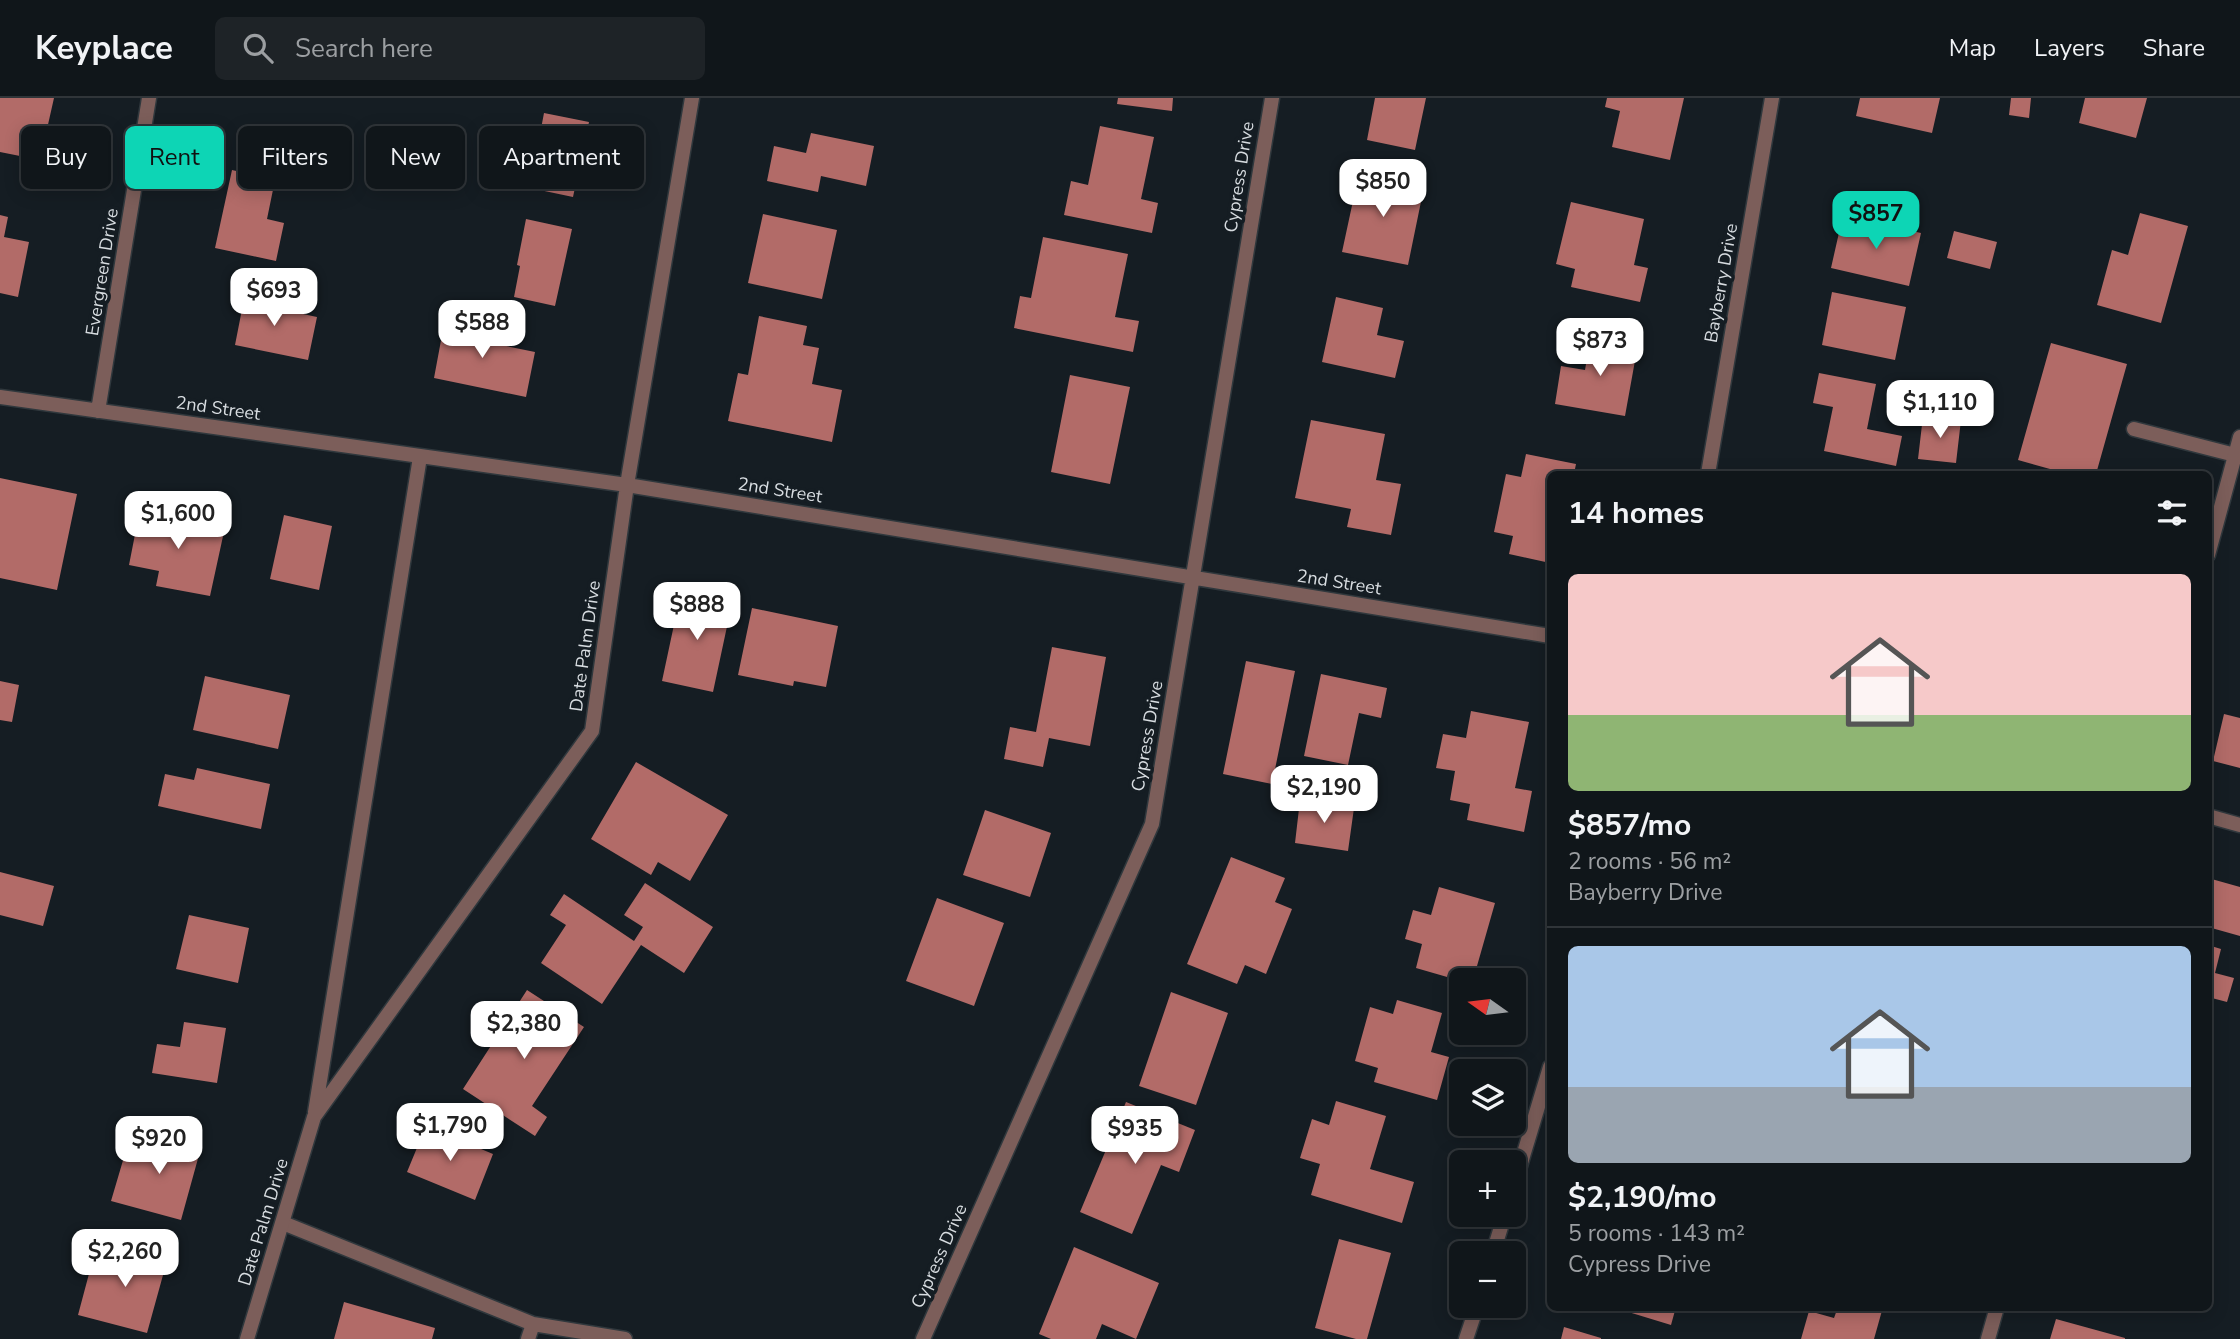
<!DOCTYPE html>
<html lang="en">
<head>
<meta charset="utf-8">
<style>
	body { margin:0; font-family:"Nunito Sans",sans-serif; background:#1e2327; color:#f1f3f6; height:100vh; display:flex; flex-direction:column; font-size:26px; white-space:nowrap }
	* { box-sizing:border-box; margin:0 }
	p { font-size:23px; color:#9c9fa2 }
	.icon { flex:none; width:38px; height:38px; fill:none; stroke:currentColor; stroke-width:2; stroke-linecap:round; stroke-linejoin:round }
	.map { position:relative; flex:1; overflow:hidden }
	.details { position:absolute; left:1547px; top:373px; width:665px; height:840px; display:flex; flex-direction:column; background:#10161a; border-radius:10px; box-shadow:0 4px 18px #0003,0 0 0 2px #303539 }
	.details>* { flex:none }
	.hud { position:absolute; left:21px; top:28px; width:665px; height:63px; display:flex; gap:14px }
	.needle { width:46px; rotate:284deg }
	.buttons { position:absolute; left:1449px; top:870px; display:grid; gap:14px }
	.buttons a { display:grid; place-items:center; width:77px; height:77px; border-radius:10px; background:#10161a; box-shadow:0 4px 18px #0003,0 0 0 2px #303539; font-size:35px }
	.price { position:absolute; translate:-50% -60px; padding:0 16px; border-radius:14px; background:#fff; color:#222; font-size:23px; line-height:46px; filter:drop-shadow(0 2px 4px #0008) }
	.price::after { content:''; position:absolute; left:50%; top:42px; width:21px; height:16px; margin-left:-10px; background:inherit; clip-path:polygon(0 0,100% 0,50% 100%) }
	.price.current { background:#0dd5b5; color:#111 }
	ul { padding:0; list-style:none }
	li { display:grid; align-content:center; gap:14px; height:371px; padding:0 21px }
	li+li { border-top:2px solid #303539 }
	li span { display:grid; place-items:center; height:217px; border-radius:10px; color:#555 }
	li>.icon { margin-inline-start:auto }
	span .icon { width:126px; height:126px; fill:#fffc; stroke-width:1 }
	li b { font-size:30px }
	h2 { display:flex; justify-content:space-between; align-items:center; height:84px; padding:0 21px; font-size:30px }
	.chip { padding:0 24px; border-radius:10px; background:#10161a; box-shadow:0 4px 18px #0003,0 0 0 2px #303539; font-size:24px; line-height:63px }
	.chip.current { background:#0dd5b5; color:#111 }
	header { display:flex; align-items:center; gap:42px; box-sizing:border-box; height:98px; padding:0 35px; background:#10161a; border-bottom:2px solid #303539 }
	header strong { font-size:33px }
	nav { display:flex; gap:38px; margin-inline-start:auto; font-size:24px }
	.search { width:490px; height:63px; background:#1e2327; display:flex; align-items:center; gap:18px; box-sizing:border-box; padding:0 24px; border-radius:10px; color:#9c9fa2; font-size:26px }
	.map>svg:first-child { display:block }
</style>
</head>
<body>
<header>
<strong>Keyplace</strong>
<div class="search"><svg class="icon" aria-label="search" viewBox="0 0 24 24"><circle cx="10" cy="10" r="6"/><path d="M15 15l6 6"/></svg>Search here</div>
<nav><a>Map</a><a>Layers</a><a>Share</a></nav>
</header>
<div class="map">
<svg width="2240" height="1241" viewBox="0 0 2240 1241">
	<rect width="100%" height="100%" fill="#151d23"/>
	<path fill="#b26b68" d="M0 0H54L40 62 0 54Z
		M1118 0H1173L1172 13 1117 6Z
		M1375 0H1426L1415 52 1367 42Z
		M1607 0H1684L1670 62 1612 49 1620 13 1605 9Z
		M1860 0H1940L1932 35 1856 18Z
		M2011 0H2031L2029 20 2009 17Z
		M2085 0H2147L2136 40 2079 25Z
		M544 15 589 24 573 99 516 87 522 54 536 57Z
		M1100 28 1154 39 1141 101 1158 105 1152 135 1064 117 1071 83 1088 87Z
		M811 35 874 48 866 88 821 78 818 94 767 83 774 48 806 55Z
		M232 72 275 82 267 121 284 125 276 163 215 150Z
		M1359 75 1424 89 1408 167 1342 154Z
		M1571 104 1644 121 1634 167 1648 170 1640 204 1571 189 1575 171 1556 166Z
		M2140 115 2188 128 2161 225 2097 207 2112 152 2128 157Z
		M763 116 837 132 822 201 748 185Z
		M0 117 8 119 4 139 29 144 18 199 0 195Z
		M1843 117 1921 135 1909 188 1831 170Z
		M526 121 572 131 555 208 514 199 520 168 517 167Z
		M1954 133 1997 144 1990 171 1947 160Z
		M1043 139 1128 156 1115 219 1139 223 1133 254 1014 230 1020 198 1031 200Z
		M246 191 272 197 270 209 317 219 308 262 235 247Z
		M1832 194 1906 209 1895 262 1822 247Z
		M1336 199 1383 210 1377 237 1404 243 1395 280 1322 264Z
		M759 218 807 228 803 247 819 250 812 286 842 292 832 344 728 323 738 275 748 277Z
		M445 221 490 230 487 244 535 254 526 299 434 280Z
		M1591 237 1638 246 1625 318 1555 306 1561 268 1585 272Z
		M2051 245 2127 266 2096 376H2068L2018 362Z
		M1819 275 1876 286 1867 331 1902 338 1896 368 1824 353 1833 309 1813 305Z
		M1070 277 1130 289 1110 386 1051 374Z
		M1923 318 1961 322 1956 365 1918 361Z
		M1311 322 1385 336 1376 382 1401 386 1391 437 1347 429 1351 411 1295 400Z
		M1526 356 1576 366 1574 376H1550V465L1509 456 1513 438 1494 434 1506 376 1521 379Z
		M0 380 77 396 57 492 0 480Z
		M140 411 225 429 210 498 156 488 159 473 129 467Z
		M284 417 332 428 319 492 270 481Z
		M681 494 732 505 713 594 662 583Z
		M752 510 838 528 826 589 794 583 793 588 738 577Z
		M1052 549 1106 559 1090 648 1049 640 1043 669 1004 661 1010 629 1036 634Z
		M1246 563 1295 573 1272 686 1223 676Z
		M1321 576 1387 590 1381 620 1359 615 1348 667 1304 658Z
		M205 578 290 597 278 651 193 632Z
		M0 583 19 587 12 624 0 622Z
		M1471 613 1529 624 1515 690 1532 693 1524 734 1467 722 1470 706 1450 702 1455 673 1436 670 1443 636 1466 640Z
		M2224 616 2240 620V670L2213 663Z
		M636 664 728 717 690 783 658 764 651 777 591 741Z
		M197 670 270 686 261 731 158 708 165 676 194 682Z
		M1300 702 1354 710 1348 753 1295 745Z
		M985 712 1051 735 1030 799 963 777Z
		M1231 759 1285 780 1275 804 1292 811 1266 876 1245 867 1237 886 1187 866Z
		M0 774 54 788 43 828 0 817Z
		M2208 780 2240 789V838L2208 829Z
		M645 785 713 829 684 875 641 847 602 906 541 865 566 827 550 817 564 796 634 843 643 829 624 817Z
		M1439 789 1495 805 1473 882 1461 883 1416 870 1422 846 1405 841 1413 812 1431 817Z
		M937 800 1004 825 974 908 906 883Z
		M189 817 249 830 238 885 176 871Z
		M2208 847 2221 851 2215 875 2234 880 2227 904 2208 899Z
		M527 892 584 929 532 1008 547 1019 535 1038 463 991Z
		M1171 894 1228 915 1196 1007 1139 988Z
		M1397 902 1442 915 1431 954 1449 959 1437 1002 1374 984 1378 970 1355 963 1370 909 1393 916Z
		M184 924 226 930 217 985 152 975 157 946 180 949Z
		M1336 1003 1386 1018 1370 1071 1414 1084 1402 1125 1311 1097 1320 1066 1300 1060 1312 1021 1329 1027Z
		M1126 1004 1195 1032 1179 1074 1161 1067 1132 1136 1080 1114Z
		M426 1028 493 1056 475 1102 407 1074Z
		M151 1032 202 1046 181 1122 111 1103 124 1059 142 1064Z
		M1339 1141 1391 1155 1367 1241H1356L1315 1230Z
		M118 1145 168 1159 147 1235 78 1217 90 1172 109 1177Z
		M1074 1149 1159 1185 1136 1241 1102 1226 1096 1241H1051L1039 1236Z
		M344 1204 435 1230 432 1241H334Z
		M1612 1209H1676L1671 1227Z
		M1838 1209H1883L1874 1241H1801L1809 1213 1834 1220Z
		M2056 1221 2125 1240V1241H2050Z
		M1564 1229 1601 1240V1241H1561Z"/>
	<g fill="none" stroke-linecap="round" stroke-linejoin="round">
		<defs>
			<path id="service" d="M2134 331 2235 357
				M283 1125 533 1226
				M528 1241 533 1226 625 1241"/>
			<path id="minor" d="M0 299 627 387 1550 538
				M98 313 149 0
				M1708 376 1772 0
				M2208 718 2240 727
				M315 1014 420 359
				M1514 1088 1550 969
				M1493 1155 1505 1116
				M247 1241 314 1019 592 633 627 387 692 0
				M923 1241 1152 726 1272 0
				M1466 1241 1477 1208"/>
			<path id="tertiary" d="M2208 457 2240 339
				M1988 1241 1997 1209"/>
		</defs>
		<use href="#service" stroke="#30383d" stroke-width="17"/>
		<use href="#minor" stroke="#30383d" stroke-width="17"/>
		<use href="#tertiary" stroke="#30383d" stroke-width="17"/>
		<use href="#service" stroke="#7c5e5a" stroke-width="14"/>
		<use href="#minor" stroke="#7c5e5a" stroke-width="14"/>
		<use href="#tertiary" stroke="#7c5e5a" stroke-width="14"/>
	</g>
	<g text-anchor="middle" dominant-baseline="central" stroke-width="7" stroke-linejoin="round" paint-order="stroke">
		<g font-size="18" fill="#d7dce0" stroke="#151d23">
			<text transform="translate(1239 79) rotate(-81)">Cypress Drive</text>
			<text transform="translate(102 174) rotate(-81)">Evergreen Drive</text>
			<text transform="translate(1721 185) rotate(-80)">Bayberry Drive</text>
			<text transform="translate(218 310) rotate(8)">2nd Street</text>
			<text transform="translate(780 392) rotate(9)">2nd Street</text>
			<text transform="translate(1339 484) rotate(9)">2nd Street</text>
			<text transform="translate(585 548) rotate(-82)">Date Palm Drive</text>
			<text transform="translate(1147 638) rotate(-80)">Cypress Drive</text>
			<text transform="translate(263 1124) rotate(-73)">Date Palm Drive</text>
			<text transform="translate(939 1158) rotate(-66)">Cypress Drive</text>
		</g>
	</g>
</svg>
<div class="buttons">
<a><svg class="needle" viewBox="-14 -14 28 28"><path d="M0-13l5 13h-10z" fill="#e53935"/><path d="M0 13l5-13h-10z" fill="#9c9fa2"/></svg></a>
<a><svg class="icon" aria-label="layers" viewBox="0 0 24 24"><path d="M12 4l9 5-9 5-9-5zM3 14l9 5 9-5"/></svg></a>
<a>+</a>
<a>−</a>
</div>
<b class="price" style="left:1383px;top:121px">$850</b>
<b class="price current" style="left:1876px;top:153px">$857</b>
<b class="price" style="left:274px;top:230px">$693</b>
<b class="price" style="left:482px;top:262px">$588</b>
<b class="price" style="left:1600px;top:280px">$873</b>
<b class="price" style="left:1940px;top:342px">$1,110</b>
<b class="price" style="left:178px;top:453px">$1,600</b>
<b class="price" style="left:697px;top:544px">$888</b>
<b class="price" style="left:1324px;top:727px">$2,190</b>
<b class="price" style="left:524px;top:963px">$2,380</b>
<b class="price" style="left:450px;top:1065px">$1,790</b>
<b class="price" style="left:1135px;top:1068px">$935</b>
<b class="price" style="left:159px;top:1078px">$920</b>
<b class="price" style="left:125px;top:1191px">$2,260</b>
<div class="hud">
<a class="chip">Buy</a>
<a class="chip current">Rent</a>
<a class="chip">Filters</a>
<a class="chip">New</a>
<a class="chip">Apartment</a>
</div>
<section class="details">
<h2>14 homes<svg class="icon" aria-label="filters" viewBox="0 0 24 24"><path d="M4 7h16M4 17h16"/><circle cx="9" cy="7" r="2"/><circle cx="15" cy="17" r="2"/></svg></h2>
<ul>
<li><span style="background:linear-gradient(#f6c9c9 65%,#8fb573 0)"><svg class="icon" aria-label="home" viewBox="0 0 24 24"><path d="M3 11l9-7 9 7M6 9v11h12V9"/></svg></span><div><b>$857/mo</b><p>2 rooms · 56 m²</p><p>Bayberry Drive</p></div></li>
<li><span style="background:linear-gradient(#a9c7e8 65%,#9aa5b1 0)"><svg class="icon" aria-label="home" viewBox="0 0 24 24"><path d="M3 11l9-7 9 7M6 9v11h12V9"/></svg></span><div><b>$2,190/mo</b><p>5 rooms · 143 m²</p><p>Cypress Drive</p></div></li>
</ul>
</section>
</div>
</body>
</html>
